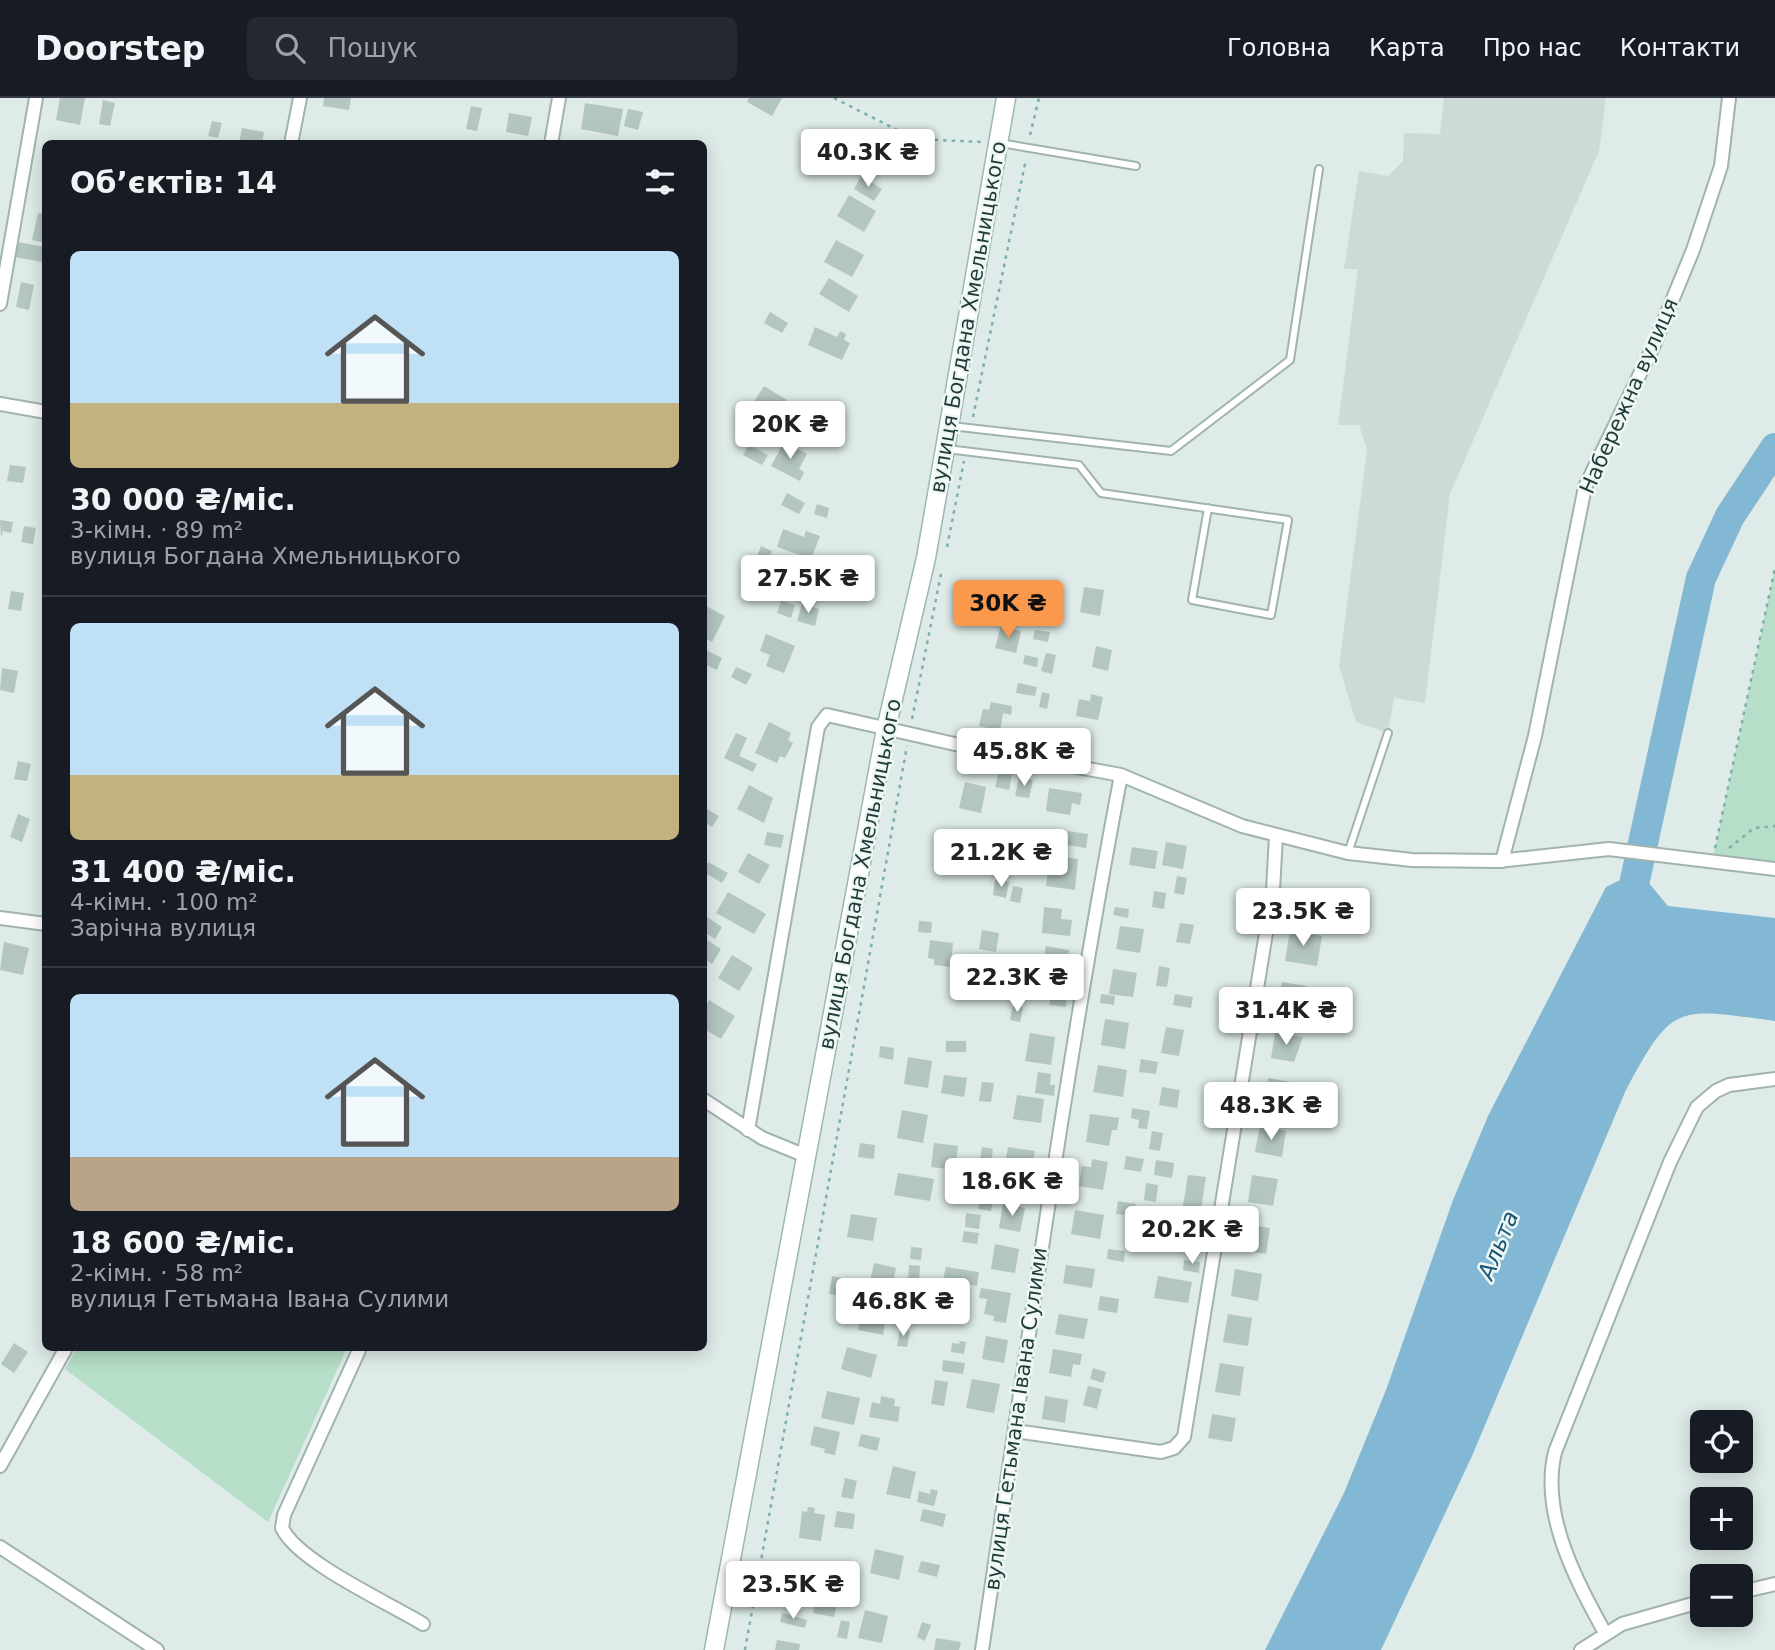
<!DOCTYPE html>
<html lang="uk">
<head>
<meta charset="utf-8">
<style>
	body { margin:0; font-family:"DejaVu Sans",sans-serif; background:#242831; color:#f1f3f6; height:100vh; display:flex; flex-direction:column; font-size:26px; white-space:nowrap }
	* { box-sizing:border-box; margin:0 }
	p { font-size:23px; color:#9ea1a6 }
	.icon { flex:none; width:38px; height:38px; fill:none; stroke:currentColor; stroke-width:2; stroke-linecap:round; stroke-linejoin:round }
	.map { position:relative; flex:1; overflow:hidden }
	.drawer { position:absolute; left:42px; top:42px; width:665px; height:1211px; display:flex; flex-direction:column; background:#171b24; border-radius:10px; box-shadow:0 4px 18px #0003 }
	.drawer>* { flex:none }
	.controls { position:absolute; left:1690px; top:1312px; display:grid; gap:14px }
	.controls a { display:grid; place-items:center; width:63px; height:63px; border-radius:10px; background:#171b24; box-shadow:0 4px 18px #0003; font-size:35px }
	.price { position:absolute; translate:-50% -60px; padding:0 16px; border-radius:7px; background:#fff; color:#222; font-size:23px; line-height:46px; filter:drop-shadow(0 2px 4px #0008) }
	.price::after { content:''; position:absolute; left:50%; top:42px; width:21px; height:16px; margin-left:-10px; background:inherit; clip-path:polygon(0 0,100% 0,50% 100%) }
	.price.current { background:#fa994e; color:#111 }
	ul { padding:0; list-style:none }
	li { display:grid; align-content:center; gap:14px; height:371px; padding:0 28px }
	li+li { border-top:2px solid #363941 }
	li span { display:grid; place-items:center; height:217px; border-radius:10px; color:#555 }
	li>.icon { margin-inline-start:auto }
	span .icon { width:126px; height:126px; fill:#fffc; stroke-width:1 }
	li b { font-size:30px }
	h2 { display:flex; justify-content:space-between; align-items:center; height:84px; padding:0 28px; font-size:30px }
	header { display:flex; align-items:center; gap:42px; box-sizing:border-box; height:98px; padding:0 35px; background:#171b24; border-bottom:2px solid #363941 }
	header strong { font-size:33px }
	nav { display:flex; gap:38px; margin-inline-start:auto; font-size:24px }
	.search { width:490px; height:63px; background:#242831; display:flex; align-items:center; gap:18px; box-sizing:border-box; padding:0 24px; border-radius:10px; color:#9ea1a6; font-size:26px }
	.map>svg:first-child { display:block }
</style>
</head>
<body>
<header>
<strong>Doorstep</strong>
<div class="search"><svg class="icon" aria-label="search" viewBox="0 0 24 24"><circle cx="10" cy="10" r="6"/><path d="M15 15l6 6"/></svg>Пошук</div>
<nav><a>Головна</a><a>Карта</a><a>Про нас</a><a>Контакти</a></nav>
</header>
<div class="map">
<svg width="1775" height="1552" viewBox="0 0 1775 1552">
	<rect width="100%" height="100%" fill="#deebe8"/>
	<path fill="#cddbd7" d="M1444 0H1606L1599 53 1450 396 1425 605 1394 600 1388 635 1356 624 1339 568 1367 352 1359 327H1338L1358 171H1344L1359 73 1388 78 1403 63 1404 35 1440 36Z"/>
	<path fill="#b6dec8" d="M1775 470V771L1712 764Z
		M77 1250H347L268 1424 65 1271Z"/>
	<path fill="#83b8d4" d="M1618 783 1648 784 1668 808 1775 820V923C1677 910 1673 903 1625 994L1472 1358 1381 1552H1265L1344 1395 1386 1292 1453 1102 1488 1018 1606 789Z"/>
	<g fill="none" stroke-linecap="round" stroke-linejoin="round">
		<path stroke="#83b8d4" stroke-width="30" d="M1635 822 1631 800 1701 480 1730 418 1775 350"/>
	</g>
	<path fill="#b4c6c1" d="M60 0H85L80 27 56 22Z
		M324 0H351L349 12 323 8Z
		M749 0H782L772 18 747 4Z
		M103 2 115 5 110 28 99 26Z
		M585 5 623 11 618 38 581 31Z
		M471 8 482 10 477 33 466 31Z
		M628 11 643 14 638 32 624 28Z
		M509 15 532 19 528 38 506 34Z
		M212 23 222 25 218 40 208 38Z
		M242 30 264 34 262 46H239Z
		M846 37 867 46 857 69 836 60Z
		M861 78 882 91 874 103 854 91Z
		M849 97 876 113 864 134 837 118Z
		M38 115 46 116V145L32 142Z
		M836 142 864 157 852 179 824 164Z
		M18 144 45 149 42 164 15 159Z
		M829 180 858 198 849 214 819 196Z
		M21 184 34 187 29 212 16 209Z
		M770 214 788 225 782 235 764 225Z
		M815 229 837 239 840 233 846 236 844 242 850 245 842 262 808 247Z
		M764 288 787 302 771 328 748 313Z
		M784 344 807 356 799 371 804 374 800 383 771 368Z
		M749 347 768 357 762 367 743 357Z
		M10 367 26 369 23 385 7 383Z
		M787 395 805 405 799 416 781 407Z
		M817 406 829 410 827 420 814 416Z
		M0 422 13 424 11 435 3 433 1 440Z
		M24 428 36 430 33 446 21 444Z
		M783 431 804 439 806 433 820 438 811 461 777 449Z
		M761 448 772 453 768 463 757 458Z
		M783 467 807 479 796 500 772 487Z
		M1084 489 1104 492 1100 518 1080 514Z
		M11 493 24 495 21 513 8 511Z
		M781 503 795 507 791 520 777 515Z
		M802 506 819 511 815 528 797 523Z
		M704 507 725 518 712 544 704 539Z
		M1001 528 1021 533 1016 555 995 550Z
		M1035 532 1050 534 1048 544 1033 541Z
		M766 536 795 548 784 575 766 568 770 557 760 553Z
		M1096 548 1112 552 1108 573 1092 569Z
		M704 551 722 560 717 572 704 566Z
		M1046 555 1056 557 1052 576 1041 573Z
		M1025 557 1038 560 1037 569 1023 566Z
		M736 569 752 576 746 587 731 579Z
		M2 570 18 573 14 595 0 592Z
		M1018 585 1037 589 1035 598 1016 595Z
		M1042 594 1050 596 1047 611 1039 609Z
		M1091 596 1103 599 1098 622 1076 618 1079 601 1090 603Z
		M991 604 1012 608 1011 617 1003 615 1000 633 979 628 983 611 989 612Z
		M769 624 791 635 788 642 793 645 785 660 780 658 777 665 755 655Z
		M736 635 747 640 739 658 757 666 753 674 724 660Z
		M969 659 990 663 988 676 966 671Z
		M18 663 31 666 27 683 14 681Z
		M999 673 1012 676 1009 692 995 689Z
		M1019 679 1033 682 1029 700 1015 698Z
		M965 684 986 689 981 715 959 710Z
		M749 687 773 700 764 725 737 711Z
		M1049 690 1082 695 1080 707 1072 705 1070 717 1046 713Z
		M705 710 719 718 712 729 704 724Z
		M18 716 30 721 22 744 10 739Z
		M1068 733 1088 736 1086 750 1066 747Z
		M767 734 784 737 781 750 764 747Z
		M962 736 985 739 983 757H987L986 768 958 764Z
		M1166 744 1187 748 1183 771 1162 767Z
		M1132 749 1158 753 1155 771 1129 767Z
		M1003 754 1019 756 1016 776 1001 774Z
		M748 755 770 767 759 786 738 774Z
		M1050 758 1078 761 1075 792 1046 788Z
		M708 764 728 775 722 785 704 774Z
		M1177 778 1187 780 1184 797 1174 795Z
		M995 782 1009 784 1006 800 993 797Z
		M1013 788 1023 790 1020 805 1010 803Z
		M1294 791 1325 802 1321 814 1333 817 1328 830 1286 816Z
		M1154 793 1166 795 1164 811 1152 809Z
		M728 794 766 816 754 836 716 815Z
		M1044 809 1062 811 1061 821 1072 822 1070 838 1042 835Z
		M1115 809 1129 811 1128 820 1113 817Z
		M704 817 722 829 715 841 704 834Z
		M919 823 932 824 931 835 918 834Z
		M1180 825 1194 827 1190 846 1176 844Z
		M1120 828 1144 831 1140 855 1116 851Z
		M982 832 999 835 996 854 979 851Z
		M1290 832 1322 838 1317 868 1285 863Z
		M704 840 721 851 712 866 704 861Z
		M930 842 953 845 951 869 934 867V861L928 860Z
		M4 844 29 850 23 877 0 872Z
		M1046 848 1069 852 1065 878 1041 874Z
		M732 857 753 870 739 893 718 880Z
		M1159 868 1170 870 1167 889 1156 888Z
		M973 869 1001 870 1000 896 971 894Z
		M1113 871 1137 875 1133 899 1109 896Z
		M1282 884 1306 888 1302 913 1278 909Z
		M1052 893 1067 895 1066 909 1049 907Z
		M1101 896 1115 898 1114 907 1100 905Z
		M1175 896 1193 899 1191 910 1173 907Z
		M709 902 735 918 721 941 704 931V912Z
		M1013 907 1023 909 1020 924 1010 922Z
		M1105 921 1129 925 1125 951 1101 947Z
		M1166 929 1184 932 1179 958 1161 955Z
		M1030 935 1055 939 1051 967 1025 963Z
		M1275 935 1303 939 1294 964 1271 960Z
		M946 943H966V954H946Z
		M880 948 894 950 893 962 879 959Z
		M908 959 932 963 928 990 904 986Z
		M1141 961 1158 964 1156 976 1139 974Z
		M1098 967 1127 972 1123 999 1093 994Z
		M1038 974 1051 976 1050 987H1055L1054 998 1035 995Z
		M944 977 967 980 964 999 941 995Z
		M1268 980 1306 987 1301 1017 1263 1011Z
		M982 984 994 985 991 1004 979 1003Z
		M1162 989 1180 992 1177 1010 1159 1007Z
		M1017 997 1044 1001 1041 1025 1013 1021Z
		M1132 1010 1150 1013 1147 1031 1138 1030 1139 1022 1131 1020Z
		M902 1012 928 1017 923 1045 897 1040Z
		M1090 1016 1119 1020 1117 1032H1112L1109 1048 1086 1044Z
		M1260 1028 1286 1033 1282 1059 1255 1054Z
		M1152 1033 1163 1035 1160 1053 1149 1051Z
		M860 1045 875 1047 874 1061 858 1059Z
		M934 1045 958 1048 955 1072 931 1069Z
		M982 1049 993 1051 990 1072 979 1070Z
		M1008 1049 1035 1053 1030 1080 1003 1076Z
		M1126 1058 1144 1061 1141 1074 1124 1071Z
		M1092 1061 1108 1064 1103 1092 1079 1088 1082 1068 1091 1069Z
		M1156 1062 1174 1065 1172 1080 1154 1077Z
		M898 1075 934 1081 930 1103 894 1097Z
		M1188 1077 1206 1079 1201 1111 1183 1108Z
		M1252 1077 1278 1081 1273 1108 1248 1104Z
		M1146 1085 1158 1087 1156 1104 1144 1102Z
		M949 1087 962 1089 959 1104 947 1102Z
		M982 1089 995 1092 991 1113 978 1111Z
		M1118 1103 1136 1106 1133 1118 1116 1116Z
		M1003 1106 1025 1110 1020 1134 999 1130Z
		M1141 1111 1155 1113 1151 1136 1138 1134Z
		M1075 1112 1104 1117 1100 1141 1071 1136Z
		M966 1115 981 1117 979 1131 965 1129Z
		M851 1116 877 1120 873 1143 847 1139Z
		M1245 1126 1270 1130 1266 1156 1240 1152Z
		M1178 1129 1198 1132 1195 1154 1175 1151Z
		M964 1133 979 1135 977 1146 962 1144Z
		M995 1146 1019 1151 1015 1175 991 1171Z
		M911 1149 922 1150 921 1162 910 1161Z
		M1108 1151 1125 1153 1124 1164 1107 1161Z
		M1184 1162 1200 1164 1199 1175 1183 1172Z
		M874 1165 896 1170 891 1193 869 1188Z
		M909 1167 920 1168 919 1184 908 1183Z
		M1066 1167 1095 1171 1092 1190 1063 1185Z
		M946 1169 979 1174 977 1188 943 1182Z
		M1235 1171 1262 1176 1258 1203 1231 1198Z
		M832 1178 853 1182 849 1199 829 1196Z
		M1158 1178 1192 1184 1188 1205 1154 1200Z
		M981 1190 1011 1195 1006 1225 993 1223 994 1218 984 1216 987 1201 979 1200Z
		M1100 1198 1119 1201 1117 1215 1098 1212Z
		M862 1209 887 1214 883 1237 858 1232Z
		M1059 1216 1088 1221 1084 1241 1055 1236Z
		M1228 1216 1252 1220 1248 1248 1223 1244Z
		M900 1232 910 1233 907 1249 897 1248Z
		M986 1238 1008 1242 1004 1265 982 1261Z
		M960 1243 966 1244 964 1256 951 1254 952 1245 959 1246Z
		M14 1245 28 1254 14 1275 1 1266Z
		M847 1249 877 1257 871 1280 841 1271Z
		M1053 1251 1082 1256 1080 1267 1073 1266 1071 1279 1049 1275Z
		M943 1262 965 1265 963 1276 942 1273Z
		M1220 1265 1244 1269 1240 1298 1215 1294Z
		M1093 1270 1106 1274 1103 1285 1090 1281Z
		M972 1281 1000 1286 994 1315 966 1310Z
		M935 1282 948 1284 944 1308 931 1306Z
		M1088 1288 1102 1291 1097 1311 1083 1307Z
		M827 1293 860 1300 854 1327 821 1320Z
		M881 1298 895 1301 894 1308 900 1309 898 1324 869 1319 872 1304 880 1306Z
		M1045 1298 1068 1302 1065 1325 1042 1321Z
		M1212 1316 1236 1320 1232 1344 1208 1340Z
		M814 1328 840 1334 835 1357 824 1355 825 1351 810 1347Z
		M861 1336 880 1340 877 1353 858 1348Z
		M893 1368 916 1374 910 1401 886 1396Z
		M845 1380 857 1383 853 1401 841 1399Z
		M931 1391 938 1393 934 1408 917 1404 919 1393 930 1396Z
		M808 1409 815 1410 814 1415 825 1417 821 1443 799 1440 802 1413 807 1414Z
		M923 1411 946 1416 943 1429 920 1423Z
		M837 1413 855 1416 853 1431 834 1429Z
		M875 1451 904 1458 899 1482 870 1475Z
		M921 1463 940 1467 937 1479 918 1474Z
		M795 1466 816 1470 812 1490 791 1486Z
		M817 1495 838 1500 834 1519 813 1515Z
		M865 1512 888 1518 882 1545 858 1540Z
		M782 1515 807 1522 805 1530 780 1524Z
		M841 1522 850 1524 847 1541 837 1539Z
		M922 1524 931 1527 925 1543 917 1539Z
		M936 1540 961 1544 959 1552H934Z
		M777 1542 800 1546 799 1552H775Z"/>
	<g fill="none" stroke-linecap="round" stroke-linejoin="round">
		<defs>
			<path id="service" d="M1000 45 1136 68
				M951 328 1171 353 1290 262 1319 71
				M947 351 1079 367 1101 395 1288 422 1271 517 1192 502 1208 410
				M1348 755 1388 635"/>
			<path id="minor" d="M291 46 300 0
				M551 46 559 0
				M0 206 36 0
				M0 306 46 314
				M1502 763 1535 638 1585 389 1653 249 1693 152 1721 68 1729 0
				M0 820 46 826
				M704 1002 762 1040 806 1058
				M748 1032 818 629 827 617 968 649 1121 677 1242 728 1348 755 1412 762 1498 763 1609 751 1775 771
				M360 1250 284 1417 282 1430C298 1464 389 1505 423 1526
				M1015 1333 1161 1354 1174 1350 1184 1339 1273 792 1276 738
				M0 1368 66 1250
				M0 1449 157 1552
				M1741 1494 1775 1486
				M1605 1535C1576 1482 1540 1416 1555 1354L1670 1064 1697 1009 1716 993 1729 987 1775 981
				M982 1552C1026 1260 1066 967 1121 677
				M1581 1552 1622 1526 1703 1503"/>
			<path id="secondary" d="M714 1552 886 631 926 460 1006 0"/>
		</defs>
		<use href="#service" stroke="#a1b3b0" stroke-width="10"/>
		<use href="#minor" stroke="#a1b3b0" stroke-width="16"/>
		<use href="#secondary" stroke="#9db7b3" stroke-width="21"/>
		<path stroke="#7db0aa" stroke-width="2.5" stroke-dasharray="3.5 5" stroke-linecap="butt" d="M834 0 915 41 982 44
			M1030 37 1039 0
			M973 319 1026 61
			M947 449 964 363
			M912 621 941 476
			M1715 750 1775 470
			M1729 750 1754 730 1775 728
			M745 1552 907 648"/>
		<use href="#service" stroke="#fff" stroke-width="6"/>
		<use href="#minor" stroke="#fff" stroke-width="12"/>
		<use href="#secondary" stroke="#fff" stroke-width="18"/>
	</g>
	<g text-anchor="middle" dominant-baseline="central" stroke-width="5" stroke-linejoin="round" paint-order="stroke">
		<g font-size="21" fill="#1f3c39" stroke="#eff7f5">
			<text transform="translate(968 219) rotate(-80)">вулиця Богдана Хмельницького</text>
			<text transform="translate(1629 298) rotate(-66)">Набережна вулиця</text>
			<text transform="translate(860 776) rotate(-79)">вулиця Богдана Хмельницького</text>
			<text transform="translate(1016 1321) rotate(-82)">вулиця Гетьмана Івана Сулими</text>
		</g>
		<g font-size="23" font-style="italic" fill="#16567a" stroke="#eff7f5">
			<text transform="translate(1498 1147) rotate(-68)">Альта</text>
		</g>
	</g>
</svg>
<div class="controls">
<a><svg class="icon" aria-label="locate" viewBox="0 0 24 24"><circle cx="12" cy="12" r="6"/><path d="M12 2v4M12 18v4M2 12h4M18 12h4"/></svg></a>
<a>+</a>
<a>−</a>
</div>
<b class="price" style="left:868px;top:91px">40.3K ₴</b>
<b class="price" style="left:790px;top:363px">20K ₴</b>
<b class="price" style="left:808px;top:517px">27.5K ₴</b>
<b class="price current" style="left:1008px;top:542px">30K ₴</b>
<b class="price" style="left:1024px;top:690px">45.8K ₴</b>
<b class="price" style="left:1001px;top:791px">21.2K ₴</b>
<b class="price" style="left:1303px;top:850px">23.5K ₴</b>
<b class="price" style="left:1017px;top:916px">22.3K ₴</b>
<b class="price" style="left:1286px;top:949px">31.4K ₴</b>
<b class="price" style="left:1271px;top:1044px">48.3K ₴</b>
<b class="price" style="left:1012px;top:1120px">18.6K ₴</b>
<b class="price" style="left:1192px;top:1168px">20.2K ₴</b>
<b class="price" style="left:903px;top:1240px">46.8K ₴</b>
<b class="price" style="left:793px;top:1523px">23.5K ₴</b>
<section class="drawer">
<h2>Об’єктів: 14<svg class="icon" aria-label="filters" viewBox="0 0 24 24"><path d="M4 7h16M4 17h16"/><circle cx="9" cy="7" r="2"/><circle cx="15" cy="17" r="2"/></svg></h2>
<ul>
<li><span style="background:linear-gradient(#bfe0f5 70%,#c2b280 0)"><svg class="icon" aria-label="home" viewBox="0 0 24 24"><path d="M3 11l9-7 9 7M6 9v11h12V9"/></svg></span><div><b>30 000 ₴/міс.</b><p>3-кімн. · 89 m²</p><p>вулиця Богдана Хмельницького</p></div></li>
<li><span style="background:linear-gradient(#bfe0f5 70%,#c2b280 0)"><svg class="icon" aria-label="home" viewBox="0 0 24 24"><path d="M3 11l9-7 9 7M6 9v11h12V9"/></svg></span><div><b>31 400 ₴/міс.</b><p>4-кімн. · 100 m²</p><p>Зарічна вулиця</p></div></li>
<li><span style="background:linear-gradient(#bfe0f5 75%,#b9a48a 0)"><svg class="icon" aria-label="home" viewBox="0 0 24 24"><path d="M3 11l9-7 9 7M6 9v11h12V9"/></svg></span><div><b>18 600 ₴/міс.</b><p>2-кімн. · 58 m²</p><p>вулиця Гетьмана Івана Сулими</p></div></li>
</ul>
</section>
</div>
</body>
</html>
